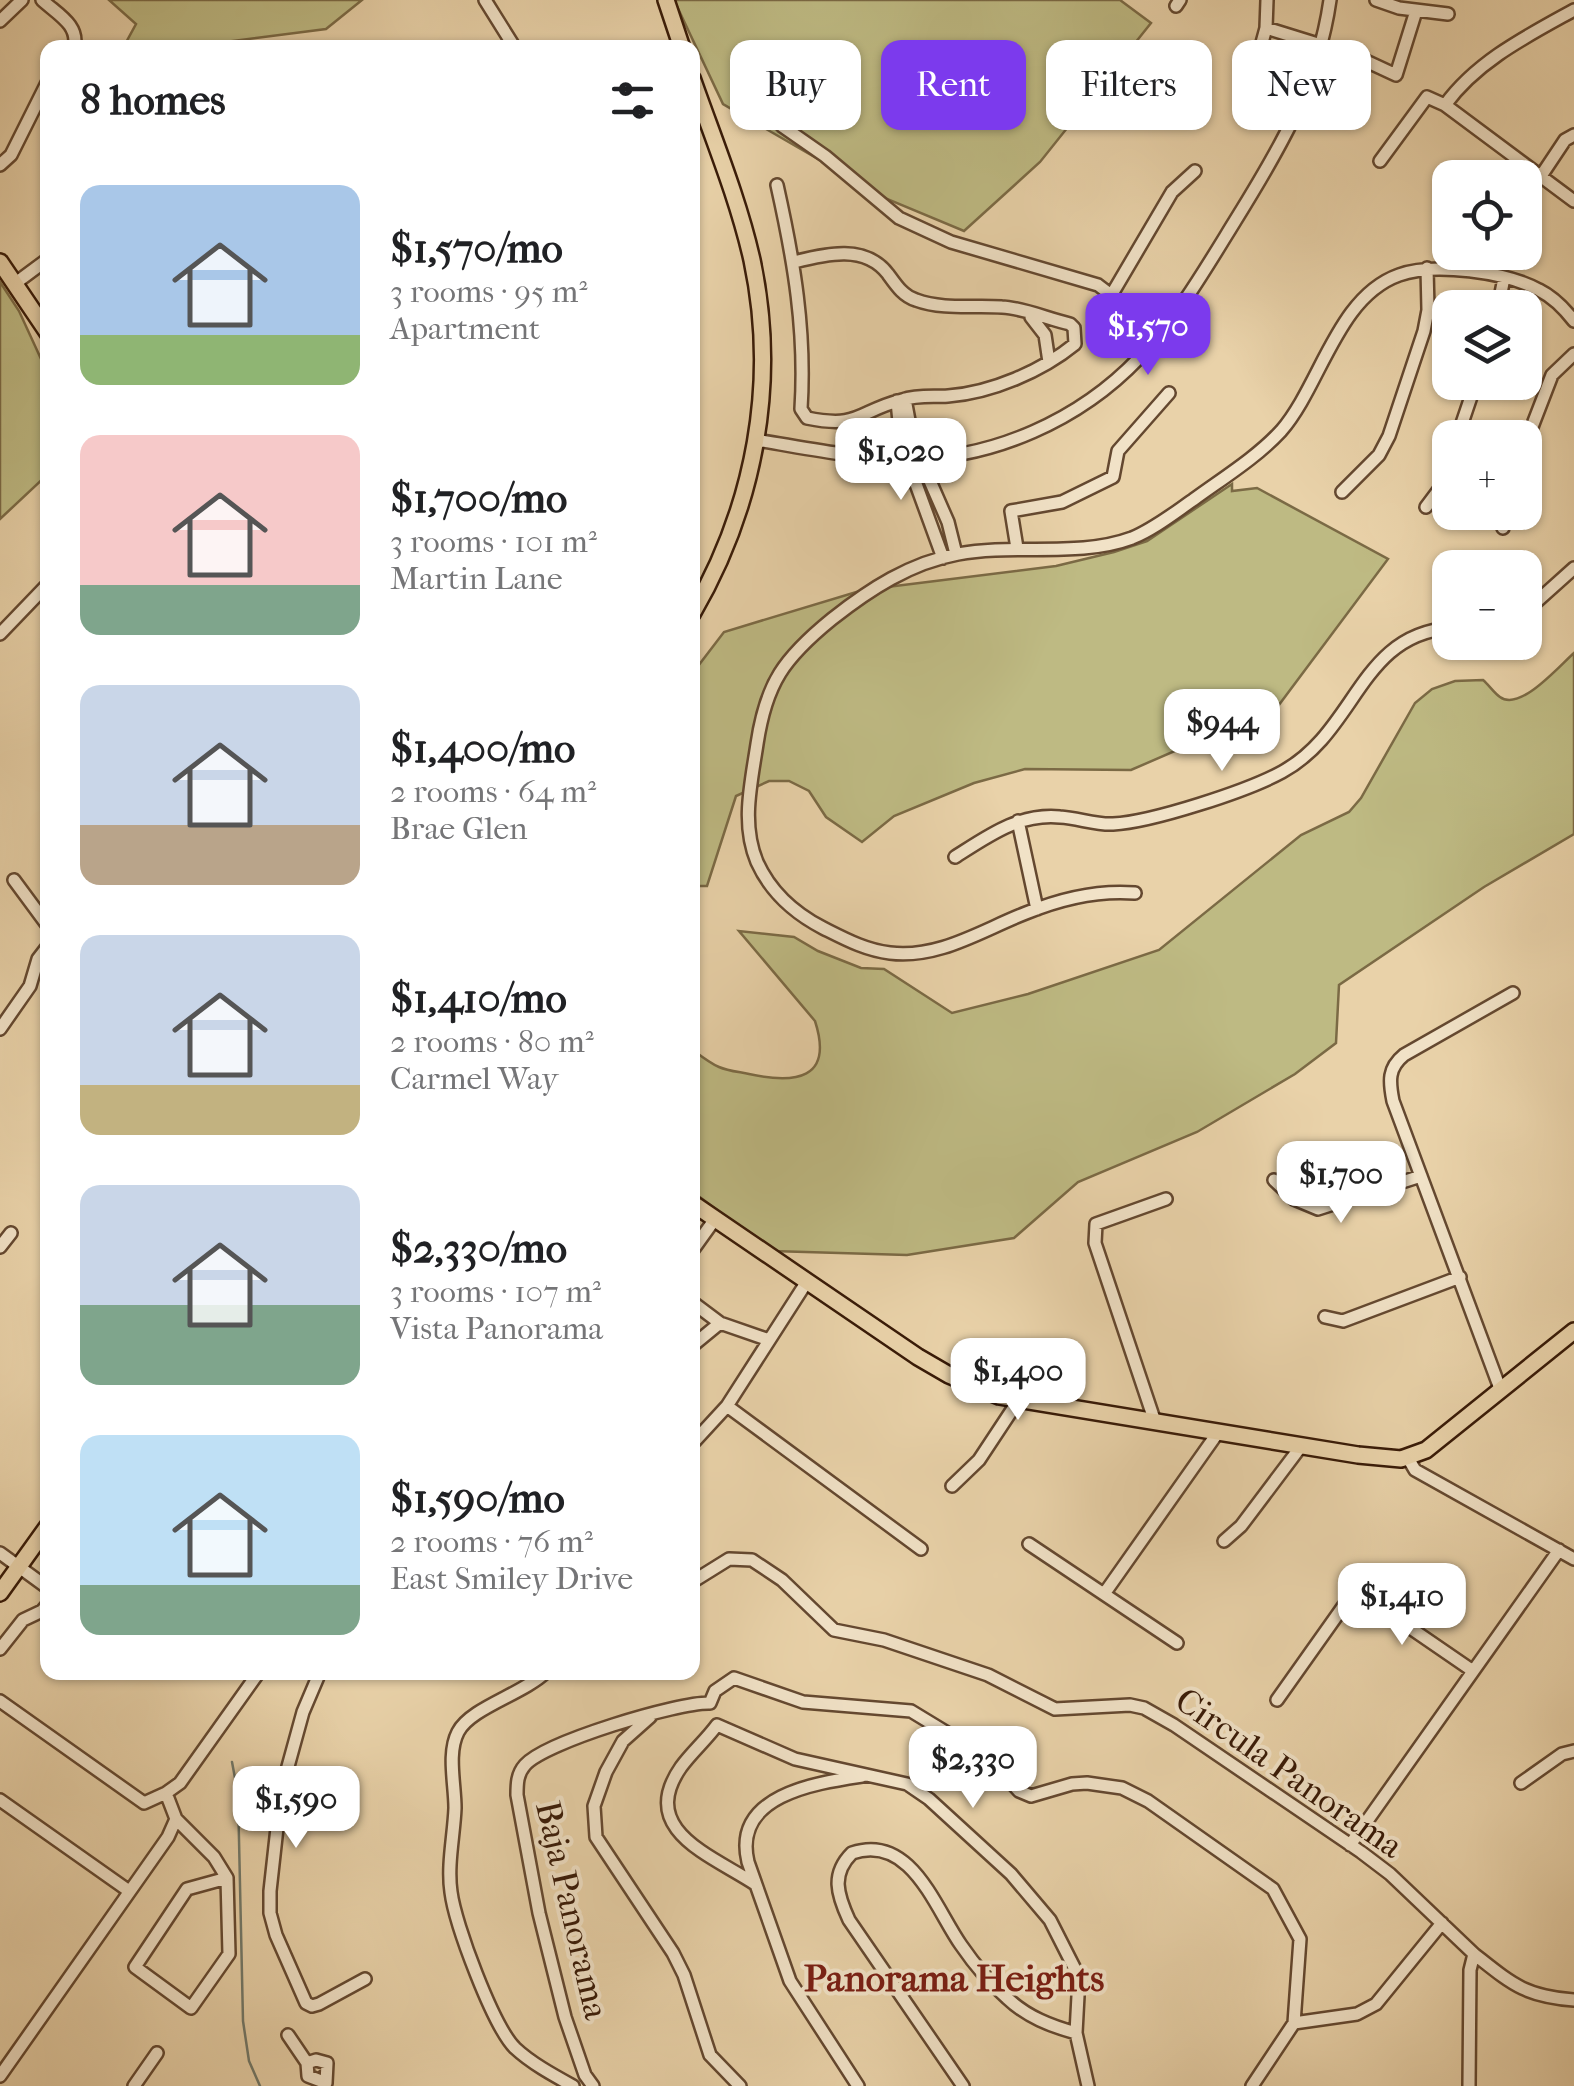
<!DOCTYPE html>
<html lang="en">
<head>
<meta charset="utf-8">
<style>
	body { margin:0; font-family:"IM FELL French Canon",serif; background:#f2f2f2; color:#202124; height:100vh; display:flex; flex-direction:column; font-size:38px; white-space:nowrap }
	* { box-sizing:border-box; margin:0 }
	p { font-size:32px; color:#757577 }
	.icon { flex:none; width:55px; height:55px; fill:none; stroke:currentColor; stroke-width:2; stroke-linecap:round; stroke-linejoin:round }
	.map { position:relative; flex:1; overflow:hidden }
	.sheet { position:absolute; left:40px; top:40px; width:660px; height:1640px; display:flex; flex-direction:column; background:#fff; border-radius:20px; box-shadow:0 2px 8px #0004 }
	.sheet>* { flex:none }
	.guide { position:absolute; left:730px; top:40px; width:692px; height:90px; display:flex; gap:20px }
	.buttons { position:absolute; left:1432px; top:160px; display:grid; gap:20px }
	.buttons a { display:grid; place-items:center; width:110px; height:110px; border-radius:20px; background:#fff; box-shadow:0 2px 8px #0004; font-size:50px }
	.price { position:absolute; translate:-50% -85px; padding:0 22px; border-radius:20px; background:#fff; color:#222; font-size:32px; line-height:65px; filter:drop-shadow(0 2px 5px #0008) }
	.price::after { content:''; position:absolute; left:50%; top:60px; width:30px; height:22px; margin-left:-15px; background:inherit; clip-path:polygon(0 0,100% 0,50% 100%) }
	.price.selected { background:#7c3aed; color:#fff }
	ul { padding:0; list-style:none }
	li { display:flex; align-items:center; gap:30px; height:250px; padding:0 40px }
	li span { display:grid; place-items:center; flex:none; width:280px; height:200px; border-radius:20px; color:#555 }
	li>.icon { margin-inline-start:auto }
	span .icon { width:120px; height:120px; fill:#fffc; stroke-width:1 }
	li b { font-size:42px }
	h2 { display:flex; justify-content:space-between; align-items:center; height:120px; padding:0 40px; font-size:42px }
	.tag { padding:0 35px; border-radius:20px; background:#fff; box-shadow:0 2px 8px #0004; font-size:35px; line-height:90px }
	.tag.selected { background:#7c3aed; color:#fff }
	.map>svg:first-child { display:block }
</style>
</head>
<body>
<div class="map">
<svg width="1574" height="2086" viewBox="0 0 1574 2086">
	<rect width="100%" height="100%" fill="#e9d2a9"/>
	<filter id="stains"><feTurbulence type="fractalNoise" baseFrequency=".002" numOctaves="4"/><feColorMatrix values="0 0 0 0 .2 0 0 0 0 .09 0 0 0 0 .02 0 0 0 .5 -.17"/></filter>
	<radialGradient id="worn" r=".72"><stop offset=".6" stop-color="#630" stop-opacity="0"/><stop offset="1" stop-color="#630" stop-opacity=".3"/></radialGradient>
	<path fill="#beba83" stroke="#7b6a45" stroke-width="2.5" d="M109 0H362L326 29 187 47 123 48 136 24Z
		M674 0H1120L1151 23 1040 162 964 231 887 199 723 104Z
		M0 282 19 311 47 372V475L0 519Z
		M1232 484V491L1257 488 1388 559 1261 729 1200 740 1131 770 1025 769 974 783 894 816 862 842 826 817 809 791 789 781H769L736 796 707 886H693L692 674 724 632 863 590 1056 566 1114 552 1147 541Z
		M1574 653V834L1484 887 1339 985 1336 1043 1295 1074 1197 1132 1078 1182 1014 1238 907 1255 772 1251 693 1192V1050C701 1056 710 1063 719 1067 728 1071 740 1072 749 1074 795 1084 834 1080 815 1021L739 931 794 937 818 951 861 968 884 969 952 1013 1028 994 1159 950 1301 835 1349 812 1361 798 1415 703 1432 689 1455 681 1483 680C1489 685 1494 693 1500 697 1520 712 1559 666 1574 653Z"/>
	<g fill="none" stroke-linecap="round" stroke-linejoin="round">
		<path stroke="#717869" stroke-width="2.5" d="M232 1762 238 1794 243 2021 249 2061 260 2086"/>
		<defs>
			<path id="minor" d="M42 0C57 14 80 25 74 48
				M485 0 515 48
				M1376 0 1399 8 1448 14
				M1176 6 1180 0
				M0 21 22 0
				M1266 28 1353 55 1396 75 1416 11
				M1257 61 1266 28 1267 0
				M1445 105C1477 61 1527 36 1574 10
				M782 126 825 156 899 218 951 242 1098 285 1119 301 1149 346
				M1380 161 1427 97 1445 105 1574 201
				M0 165 11 155 48 81
				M1541 176 1565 140 1574 135
				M777 185C794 261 806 331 801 409L807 418C861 429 857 411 902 400 917 395 932 397 948 396 991 393 1042 371 1075 344L1074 328 1070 324C1048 319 1024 308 1002 307 974 305 943 310 916 300 903 296 896 285 888 274 865 244 826 254 794 262
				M17 282 48 259
				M1112 294 1172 192 1195 171
				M1498 308 1504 278
				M1031 317 1045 335 1049 362
				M905 399 913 442 948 522 956 554
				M897 401 901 443 943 558
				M1457 438 1476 382
				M756 440C806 448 857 459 907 459 993 459 1080 420 1139 358 1177 318 1206 268 1235 221 1279 150 1318 85 1330 0
				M1525 445 1552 375 1574 354
				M1342 492 1379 455 1389 436 1424 331 1428 310 1427 268
				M1426 507 1441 487 1450 459
				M1503 528 1504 512
				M1017 548 1011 511 1062 502 1113 477 1118 451 1169 393
				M1525 612 1574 568
				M0 634 48 584
				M1018 821 1037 909
				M955 857C988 836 1019 813 1060 817 1078 818 1096 825 1113 824 1152 822 1247 791 1282 772 1357 731 1359 635 1450 628
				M14 880 48 926
				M1135 893C1098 890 1060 899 1026 913 982 930 939 959 890 953 865 950 845 939 823 928 794 913 771 893 757 862 741 824 751 784 757 744 766 683 784 658 832 619 870 589 910 563 958 554 1015 543 1078 558 1132 538 1154 529 1174 513 1193 500 1223 478 1256 458 1281 431 1321 385 1337 297 1399 275 1434 262 1506 272 1539 290 1553 297 1564 308 1574 321
				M0 1029 30 986 38 959 48 946
				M1274 1180 1294 1199 1318 1209 1421 1176
				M0 1247 11 1233
				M692 1251 715 1219
				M692 1302 720 1323 769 1340
				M1325 1317 1343 1321 1460 1277
				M692 1346 720 1323
				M1501 1391 1393 1101C1389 1081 1388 1068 1404 1055L1513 993
				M727 1406 921 1549
				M1154 1419 1095 1243 1096 1224 1166 1199
				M692 1444 727 1406 806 1283
				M1408 1458 1415 1470 1574 1559
				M952 1486 979 1460 1018 1401
				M1224 1541 1241 1526 1302 1445
				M1029 1544 1177 1643
				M0 1553 48 1588
				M692 1582 729 1559 752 1560 782 1580 834 1630 884 1640 988 1675 1055 1709 1130 1705 1144 1708 1174 1725 1361 1852 1390 1874 1474 1954 1470 1970 1469 2086
				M1104 1594 1219 1431
				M0 1649 23 1620 42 1611 48 1604
				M320 1672 303 1712 281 1792 270 1891V1913L276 1935 306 2003 312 2006 319 2004 365 1979
				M546 1672C523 1694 470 1708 458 1732 447 1753 455 1784 455 1808 454 1835 447 1865 451 1892 455 1924 493 2026 515 2048 531 2063 553 2075 573 2086
				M1277 1700 1355 1590 1473 1671
				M0 1701 144 1803 166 1793 176 1819 168 1837 0 2076
				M650 1717 623 1741 606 1772 594 1806 596 1837 673 1953 684 1975 710 2055 740 2086
				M717 1725 795 1759 907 1784 929 1799 1011 1874 1050 1920 1079 1977 1076 2033 1088 2086
				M717 1725C706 1740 692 1752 681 1767 637 1830 711 1855 755 1884
				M1521 1783 1562 1754 1574 1751
				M166 1793 180 1783 259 1672
				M0 1800 129 1891
				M176 1819 214 1857 227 1878 229 1954 191 2008 135 1967 187 1889 227 1878
				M1350 1845 1559 1550
				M1474 1954C1512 1984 1524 1996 1574 2000
				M288 2035 307 2063 308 2076 326 2083
				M307 2063 316 2060 327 2063 326 2083
				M134 2086 157 2053
				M593 2086 585 2075 565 2017 539 1913 517 1795C517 1784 517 1774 525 1765 545 1742 678 1702 710 1703L715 1691 734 1678 803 1702 911 1711 990 1759 1019 1791 1031 1796 1072 1784 1087 1783 1122 1788 1148 1801 1273 1889 1300 1939 1294 2023
				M858 2086 790 1981 748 1862C732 1795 816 1783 862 1776
				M963 2086 849 1920C837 1894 831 1874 852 1853 911 1833 935 1908 961 1945 974 1964 990 1983 1007 1998 1027 2017 1051 2026 1076 2033
				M1252 2086 1294 2023 1357 2014 1376 2004 1442 1923"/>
			<path id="major" d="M666 0 682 48
				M692 78C713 138 738 198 752 260 778 382 755 506 692 614
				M0 262 48 333
				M692 1203 918 1357 949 1375 999 1396 1358 1455 1401 1459 1426 1450 1574 1331
				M0 1593 48 1526"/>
		</defs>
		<use href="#minor" stroke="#644830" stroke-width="16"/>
		<use href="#major" stroke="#381a07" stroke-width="20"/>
		<use href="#minor" stroke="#f1e2c7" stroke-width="11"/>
		<use href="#major" stroke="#e9d2a9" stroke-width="15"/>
	</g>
	<g text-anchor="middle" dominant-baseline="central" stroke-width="8" stroke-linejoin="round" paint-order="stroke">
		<g font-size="35" fill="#381a07" stroke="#f1e2c7">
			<text transform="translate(1289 1773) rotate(35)">Circula Panorama</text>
			<text transform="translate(572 1910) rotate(77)">Baja Panorama</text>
		</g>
		<g font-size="38" font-weight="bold" fill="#7a1f14" stroke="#f1e2c7">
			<text x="954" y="1978">Panorama Heights</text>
		</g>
	</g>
	<rect width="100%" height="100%" filter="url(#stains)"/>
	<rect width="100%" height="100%" fill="url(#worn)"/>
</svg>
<div class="buttons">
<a><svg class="icon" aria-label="locate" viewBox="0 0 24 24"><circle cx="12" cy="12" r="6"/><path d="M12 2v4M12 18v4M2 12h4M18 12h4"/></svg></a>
<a><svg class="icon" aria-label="layers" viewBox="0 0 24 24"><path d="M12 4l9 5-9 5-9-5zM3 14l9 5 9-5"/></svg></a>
<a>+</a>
<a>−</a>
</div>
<b class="price selected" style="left:1148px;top:378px">$1,570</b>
<b class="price" style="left:901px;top:503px">$1,020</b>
<b class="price" style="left:1222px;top:774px">$944</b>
<b class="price" style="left:1341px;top:1226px">$1,700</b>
<b class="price" style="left:1018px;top:1423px">$1,400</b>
<b class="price" style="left:1402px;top:1648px">$1,410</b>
<b class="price" style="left:973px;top:1811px">$2,330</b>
<b class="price" style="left:296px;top:1851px">$1,590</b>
<div class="guide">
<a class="tag">Buy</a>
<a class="tag selected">Rent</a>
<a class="tag">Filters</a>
<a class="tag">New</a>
</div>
<section class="sheet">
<h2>8 homes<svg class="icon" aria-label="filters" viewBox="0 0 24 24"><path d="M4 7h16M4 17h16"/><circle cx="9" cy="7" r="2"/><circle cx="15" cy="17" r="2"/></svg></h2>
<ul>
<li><span style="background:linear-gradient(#a9c7e8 75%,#8fb573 0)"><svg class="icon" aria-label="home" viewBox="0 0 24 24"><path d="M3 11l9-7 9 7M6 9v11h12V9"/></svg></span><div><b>$1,570/mo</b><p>3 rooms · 95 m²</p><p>Apartment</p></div></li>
<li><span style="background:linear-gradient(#f6c9c9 75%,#7fa58c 0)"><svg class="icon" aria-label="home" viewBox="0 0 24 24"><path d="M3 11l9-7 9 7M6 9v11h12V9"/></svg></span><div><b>$1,700/mo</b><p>3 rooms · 101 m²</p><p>Martin Lane</p></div></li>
<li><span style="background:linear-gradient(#c9d6e8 70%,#b9a48a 0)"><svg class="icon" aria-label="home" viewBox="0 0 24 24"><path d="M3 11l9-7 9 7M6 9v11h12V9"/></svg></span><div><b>$1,400/mo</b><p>2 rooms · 64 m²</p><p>Brae Glen</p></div></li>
<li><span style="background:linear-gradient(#c9d6e8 75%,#c2b280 0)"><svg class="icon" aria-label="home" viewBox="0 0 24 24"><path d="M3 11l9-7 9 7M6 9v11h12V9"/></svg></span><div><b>$1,410/mo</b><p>2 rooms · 80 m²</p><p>Carmel Way</p></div></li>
<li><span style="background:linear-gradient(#c9d6e8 60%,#7fa58c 0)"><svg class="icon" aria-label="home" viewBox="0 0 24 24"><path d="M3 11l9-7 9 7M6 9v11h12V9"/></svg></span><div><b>$2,330/mo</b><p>3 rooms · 107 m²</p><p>Vista Panorama</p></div></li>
<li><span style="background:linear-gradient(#bfe0f5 75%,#7fa58c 0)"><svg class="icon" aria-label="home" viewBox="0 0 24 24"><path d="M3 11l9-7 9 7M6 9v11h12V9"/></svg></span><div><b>$1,590/mo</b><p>2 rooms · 76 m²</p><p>East Smiley Drive</p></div></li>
</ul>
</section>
</div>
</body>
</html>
